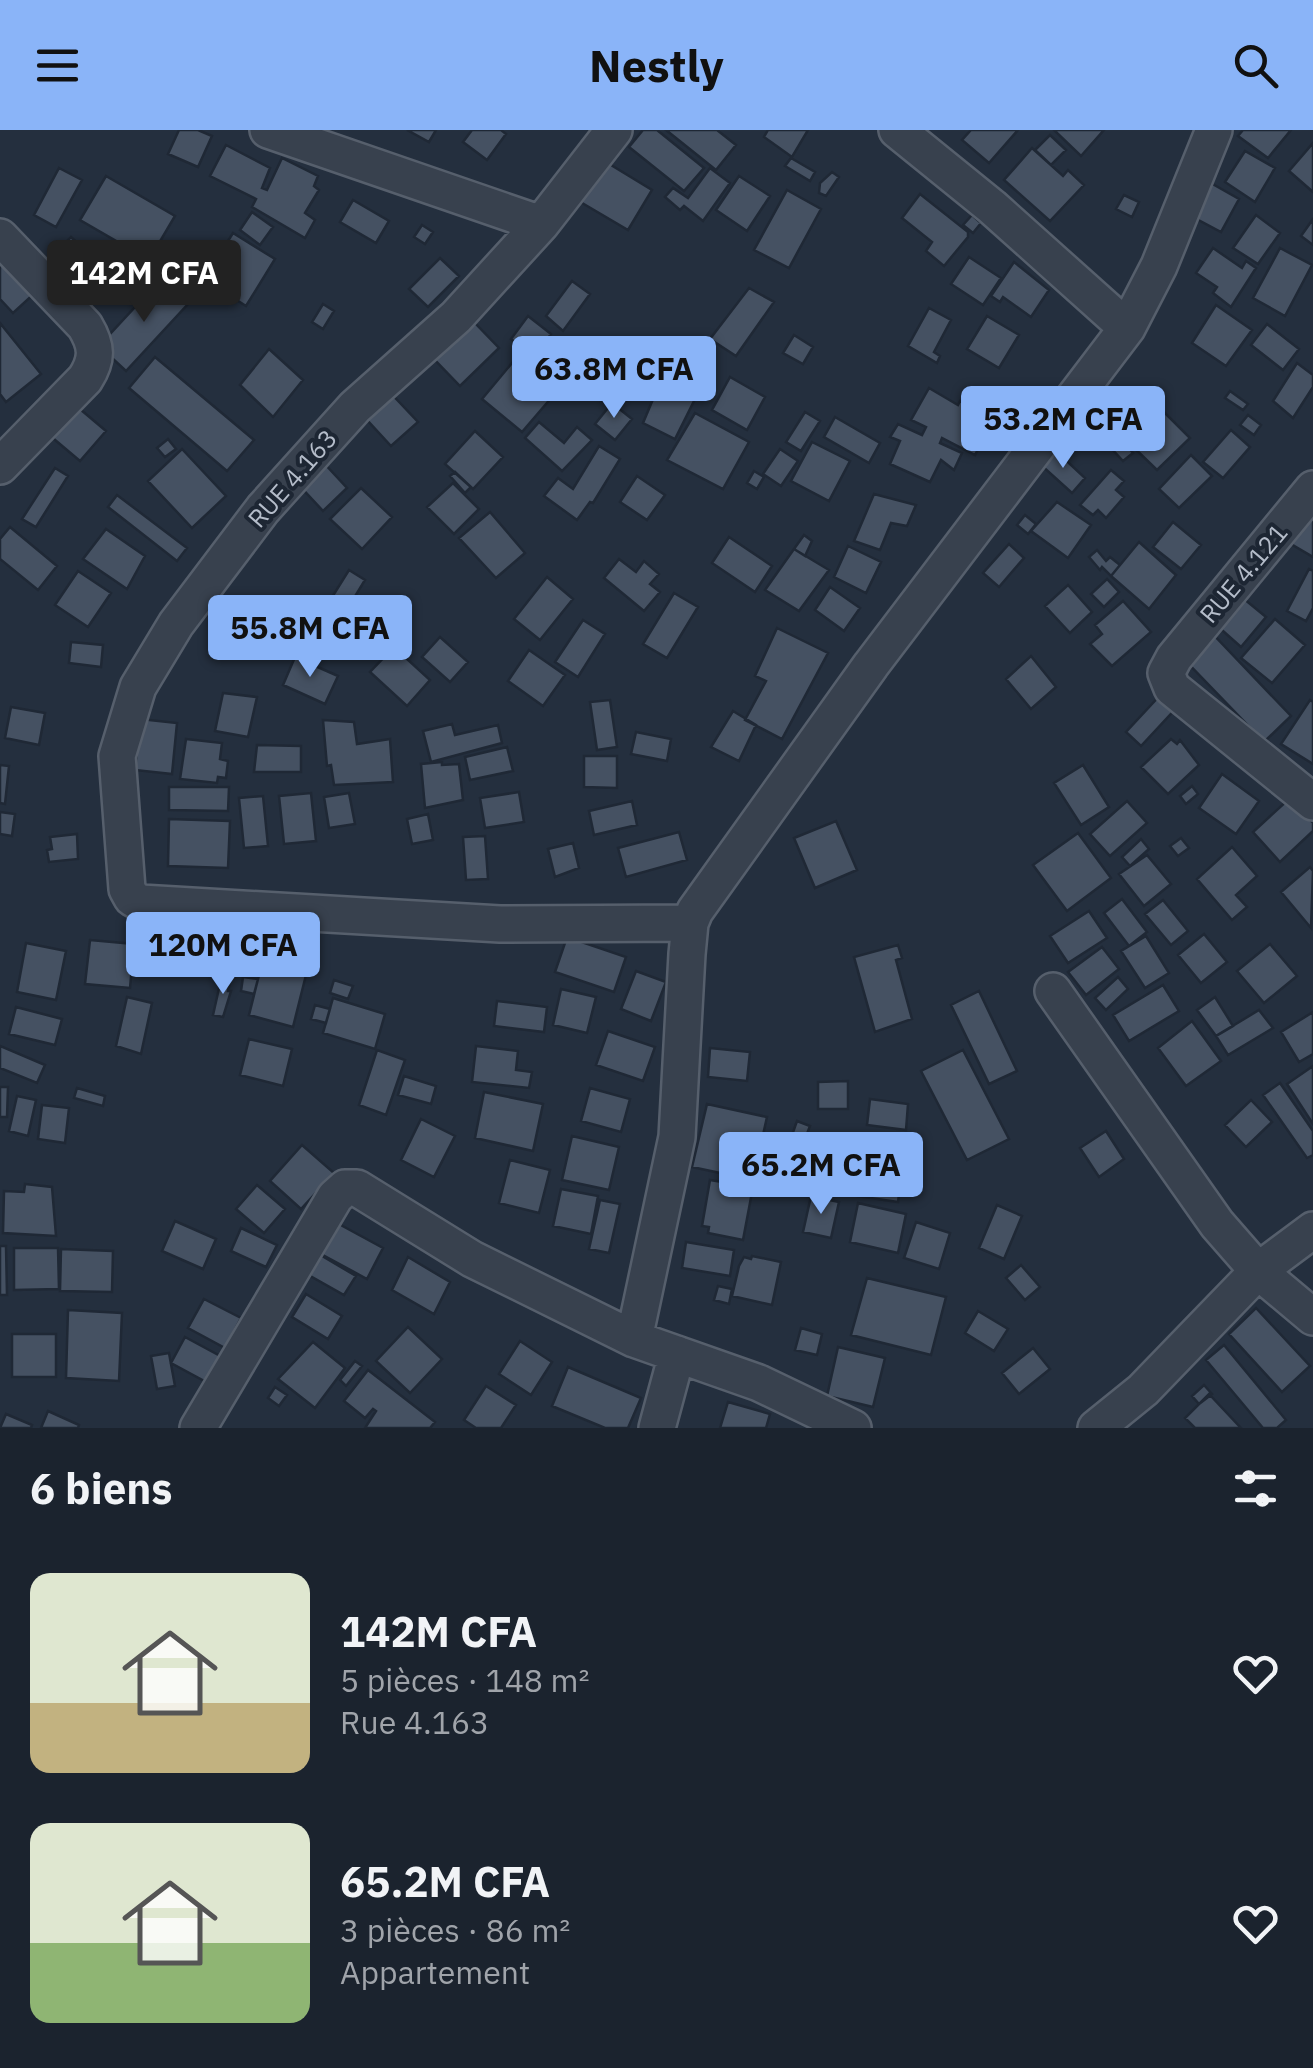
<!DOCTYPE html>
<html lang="fr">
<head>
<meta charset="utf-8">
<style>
	body { margin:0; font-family:"IBM Plex Sans",sans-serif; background:#242b36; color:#f1f3f6; height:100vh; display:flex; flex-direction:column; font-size:38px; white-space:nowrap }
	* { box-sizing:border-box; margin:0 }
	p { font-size:32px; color:#a0a4aa }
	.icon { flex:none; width:55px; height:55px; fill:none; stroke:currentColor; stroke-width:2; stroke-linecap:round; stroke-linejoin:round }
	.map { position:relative; height:1298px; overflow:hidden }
	.drawer { display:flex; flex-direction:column; background:#1b232e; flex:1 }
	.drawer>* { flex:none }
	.price { position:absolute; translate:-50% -85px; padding:0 22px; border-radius:10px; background:#8ab4f8; color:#111; font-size:32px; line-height:65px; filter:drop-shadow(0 2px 5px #0008) }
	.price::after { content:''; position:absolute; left:50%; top:60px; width:30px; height:22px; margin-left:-15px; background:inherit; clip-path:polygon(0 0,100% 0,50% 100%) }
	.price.on { background:#222; color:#fff }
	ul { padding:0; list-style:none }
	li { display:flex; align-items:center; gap:30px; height:250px; padding:0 30px }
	li span { display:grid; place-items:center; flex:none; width:280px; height:200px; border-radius:20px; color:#555 }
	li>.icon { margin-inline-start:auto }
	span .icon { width:120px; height:120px; fill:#fffc; stroke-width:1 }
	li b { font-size:42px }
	h2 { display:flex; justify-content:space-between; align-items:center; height:120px; padding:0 30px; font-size:42px }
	header { display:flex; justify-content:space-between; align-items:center; height:130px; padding:0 30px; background:#8ab4f8; color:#111; font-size:45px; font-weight:700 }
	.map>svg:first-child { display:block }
</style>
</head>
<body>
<header><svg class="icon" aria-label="menu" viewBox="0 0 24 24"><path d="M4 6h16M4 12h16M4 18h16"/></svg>Nestly<svg class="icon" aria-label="search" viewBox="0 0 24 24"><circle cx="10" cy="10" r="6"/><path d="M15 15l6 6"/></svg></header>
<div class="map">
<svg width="1313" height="1298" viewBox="0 0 1313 1298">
	<rect width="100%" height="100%" fill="#242f3e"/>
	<path fill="#455162" stroke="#1f2835" stroke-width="2.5" d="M179 0H198L212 6 198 37 168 24Z
		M407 0H436L429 12Z
		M472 0H501L506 4 487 30 463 12Z
		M643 0H657L704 38 684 61 629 17Z
		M666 0H717L736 15 716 40Z
		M768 0H808L792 27 764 7Z
		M971 0H1018L989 33 962 10Z
		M1054 0H1104L1081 26Z
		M1243 0H1291L1268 28 1238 6Z
		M1050 5 1066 20 1051 35 1035 20Z
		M1313 13V62L1289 41Z
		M226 15 270 38 262 58 267 60 282 28 318 46 314 56 319 60 305 83 315 90 305 108 252 77 256 69 210 46Z
		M1032 18 1063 46 1068 40 1084 55 1050 91 1004 50Z
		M1245 21 1275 38 1255 72 1225 52Z
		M791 28 815 42 810 51 785 36Z
		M606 32 652 60 628 100 577 70Z
		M59 38 82 50 56 97 34 85Z
		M710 38 730 53 703 91 684 76 680 80 665 67 673 58 688 68Z
		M832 42 839 47 826 66 819 63 820 53Z
		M106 46 175 86 149 130 80 90Z
		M739 46 770 66 747 101 716 80Z
		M1209 52 1239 69 1221 102 1191 86Z
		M787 60 821 79 789 138 754 120Z
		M920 64 968 102V107L944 136 926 121 932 112 902 88Z
		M1124 65 1139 72 1132 87 1116 79Z
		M353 70 389 91 376 113 340 92Z
		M252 82 273 97 260 115 240 100Z
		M972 85 981 93 973 103 963 95Z
		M1256 85 1280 103 1258 134 1233 118Z
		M1313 89V115L1301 106Z
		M422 95 433 102 425 114 414 107Z
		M233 103 275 129 246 176 204 149Z
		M71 107 96 130 75 153 50 129Z
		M1213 118 1242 138 1246 131 1256 138 1231 177 1213 163 1217 157 1196 143Z
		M1280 118 1312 135 1285 186 1253 168Z
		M969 127 1001 148 983 175 951 154Z
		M440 128 459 146 428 177 409 159Z
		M7 130 36 162 13 183 0 169V136Z
		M1014 132 1049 160 1031 187 1003 167 1000 172 991 166Z
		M161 149 188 174 126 241 99 216Z
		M572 151 590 164 563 201 546 186Z
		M749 158 774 172 736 226 710 209Z
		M323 174 334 181 323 199 312 192Z
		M1216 175 1252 200 1226 236 1192 213Z
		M929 178 951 190 934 222 940 226 937 233 908 216Z
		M528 186 551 204 534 227 511 209Z
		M987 186 1019 205 999 238 967 219Z
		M472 190 499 218 460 256 433 228Z
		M0 193 41 244 6 272 0 264Z
		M1267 194 1299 219 1283 240 1251 215Z
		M794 205 813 217 803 234 783 223Z
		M269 219 303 250 273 287 240 255Z
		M578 224 618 249 605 268 566 243Z
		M155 227 254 310 227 341 129 258Z
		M517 227 558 260 522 302 482 269Z
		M1297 233 1313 245V257L1293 288 1273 271Z
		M664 243 700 259 675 309 643 293Z
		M730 247 765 267 747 300 712 280Z
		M383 255 418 292 391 316 357 279Z
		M929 258 958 275 960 271 995 287 975 325 942 308 940 313 962 323 954 340 941 330 930 352 890 334 900 311 890 307 898 294 922 305 926 297 911 290Z
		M1230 261 1248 274 1243 280 1225 268Z
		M612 273 632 289 615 310 595 294Z
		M74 274 106 301 80 331 48 304Z
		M1158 276 1190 308 1157 340 1126 310Z
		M805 282 820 291 801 321 786 312Z
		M695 283 749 312 723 359 667 330Z
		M1248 285 1261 295 1254 305 1240 295Z
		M835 287 880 313 869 333 824 307Z
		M539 292 564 313 577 297 592 310 562 341 525 308Z
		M1231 300 1250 317 1223 348 1203 332Z
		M475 301 503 327 473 359 445 334Z
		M168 309 176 319 165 327 157 318Z
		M1121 309 1133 323 1123 331 1111 318Z
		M812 312 850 331 829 371 791 351Z
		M599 316 620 329 593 373 590 372 577 390 544 366 558 348 573 359Z
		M182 319 226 366 192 398 148 351Z
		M780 319 798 331 781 356 763 344Z
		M1055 320 1085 348 1072 363 1041 335Z
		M1191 325 1212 346 1179 378 1159 359Z
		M322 331 347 358 323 381 298 354Z
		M55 338 68 346 36 397 22 389Z
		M1111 340 1124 351 1116 360 1124 367 1106 388 1098 380 1093 385 1080 375Z
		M754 341 764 347 757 359 747 353Z
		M455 342 471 357 465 363 450 346Z
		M637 346 665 365 647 390 620 372Z
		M453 353 479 379 454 404 427 377Z
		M361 358 392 387 362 419 330 389Z
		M874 364 916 375 907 396 891 393 880 420 854 411Z
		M117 365 187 418 177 431 108 377Z
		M1057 372 1091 395 1068 428 1031 401Z
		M1312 377 1313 378V427L1291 414Z
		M490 382 525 423 496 448 459 408Z
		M1025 385 1036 394 1028 404 1017 395Z
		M1173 392 1201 415 1181 439 1153 417Z
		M10 397 57 436 38 460 0 429V409Z
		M106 399 145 426 127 459 83 429Z
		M804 405 812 411 805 426 794 419Z
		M729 407 772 436 755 462 712 433Z
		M1139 412 1176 445 1149 479 1111 446Z
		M1009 414 1024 428 999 457 983 443Z
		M848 416 881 432 866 463 834 447Z
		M794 419 829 440 799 481 765 460Z
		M1097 420 1106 431 1110 427 1120 435 1111 446 1102 437 1100 440 1089 427Z
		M619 429 636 442 644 431 659 444 650 454 660 462 644 481 604 448Z
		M1309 439 1313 441V478L1306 491 1287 481Z
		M349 440 365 450 345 483 329 472Z
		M78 441 111 463 88 497 55 475Z
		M547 447 573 469 540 510 514 489Z
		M1107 449 1119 462 1104 477 1091 464Z
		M1068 455 1092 482 1070 503 1045 476Z
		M830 457 860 478 844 501 815 480Z
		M674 463 698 477 667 528 643 514Z
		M1238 464 1266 487 1241 517 1214 493Z
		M1123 471 1151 502 1112 536 1090 514 1102 504 1095 495Z
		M1275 489 1305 515 1272 553 1241 528Z
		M583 490 605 504 578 547 555 532Z
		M369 494 374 498 353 519 348 514Z
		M777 498 828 523 782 609 745 590 766 551 755 546Z
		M1208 499 1291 586 1264 612 1181 526Z
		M440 507 468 532 450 552 422 527Z
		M71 512 103 515 101 537 69 533Z
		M394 517 430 550 407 576 370 542Z
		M529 520 565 545 543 576 508 551Z
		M1031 526 1056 557 1031 579 1006 549Z
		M295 527 338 546 325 574 283 555Z
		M1165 560 1180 574 1141 616 1126 602Z
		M223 563 257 567 248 607 215 601Z
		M610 570 617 617 597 620 590 572Z
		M1310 570 1313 572V634L1281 614Z
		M11 577 45 583 39 615 5 608Z
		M733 581 756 595 739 631 711 617Z
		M140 589 177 593 172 644 135 640Z
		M323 590 354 592 357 614 390 609 393 652 334 655 331 635 327 636Z
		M452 594 455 605 498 595 502 613 431 632 423 601Z
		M636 602 671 609 667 631 631 624Z
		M186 609 222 613 220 629 228 631 226 648 218 647 217 653 180 649Z
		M1171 609 1177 614 1180 610 1199 635 1168 664 1141 637Z
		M257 615 301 616V642H254Z
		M507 617 513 641 470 650 465 627Z
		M584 626H617V658L584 657Z
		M442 632V635L459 634 463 670 425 678 421 634Z
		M0 635 9 636 5 674 0 673Z
		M1083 635 1109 677 1081 695 1054 653Z
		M1222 644 1259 671 1236 704 1199 678Z
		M1192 656 1198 664 1186 674 1180 666Z
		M169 657H229L228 681 169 680Z
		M519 662 524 692 485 698 480 668Z
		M311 663 316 711 284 714 279 666Z
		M349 663 355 694 329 698 324 667Z
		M263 666 268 716 244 718 239 668Z
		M1290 668 1313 693V701L1280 732 1253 702Z
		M632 671 637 695 594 705 589 681Z
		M1127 671 1147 693 1110 726 1090 704Z
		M0 682 15 684 12 706 0 704Z
		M428 684 433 710 412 714 407 689Z
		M169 689 230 691 228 738 168 736Z
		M836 691 857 740 815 758 794 708Z
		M679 702 687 730 626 747 618 718Z
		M1078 703 1111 748 1067 781 1033 735Z
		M77 704 78 729 49 732 47 720 52 719 50 707Z
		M485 706 488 749 466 750 463 707Z
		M1181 708 1189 718 1178 726 1170 716Z
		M1141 709 1149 719 1130 736 1122 727Z
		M573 713 579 738 555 747 548 719Z
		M1232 717 1257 746 1236 765 1247 777 1232 790 1197 749Z
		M1147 725 1171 754 1144 776 1119 744Z
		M1310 737 1313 741 1311 798 1281 762Z
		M1122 769 1147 802 1129 816 1104 783Z
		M1163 770 1188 801 1171 815 1145 784Z
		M1089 781 1107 808 1068 833 1050 806Z
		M238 790 267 801 252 844 226 836Z
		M1204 804 1227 832 1201 853 1178 825Z
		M1146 806 1169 843 1145 858 1121 821Z
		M567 807 626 827 614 862 555 842Z
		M90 810 134 814 130 858 85 854Z
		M26 813 66 821 56 870 17 862Z
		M1270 814 1297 846 1264 873 1237 841Z
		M898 815 902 828 896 830 912 889 875 902 854 827Z
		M1102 817 1119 839 1086 865 1068 842Z
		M262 833 306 845 293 897 249 885Z
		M636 841 666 852 651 891 621 879Z
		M222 845 231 847 228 861H231L223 887 213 885Z
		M243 847 258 849 254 864 241 861Z
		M1118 847 1128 859 1106 880 1095 868Z
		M334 850 353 856 348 869 330 863Z
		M1163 855 1179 881 1129 911 1113 885Z
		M561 859 596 867 587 903 553 895Z
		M979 861 1017 941 989 954 951 875Z
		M127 867 152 873 141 924 116 916Z
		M1215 867 1233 896 1216 906 1197 880Z
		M333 868 385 884 375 919 323 903Z
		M497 871 547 877 544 902 494 896Z
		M315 875 330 879 326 893 311 889Z
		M16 877 62 889 55 915 9 904Z
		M1259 880 1273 898 1228 925 1216 906Z
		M1313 882V924L1299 932 1281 902Z
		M1192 891 1221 931 1186 956 1158 918Z
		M608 901 655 917 643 951 596 935Z
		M249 909 292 919 283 956 240 945Z
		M0 916 45 935 37 953 0 938Z
		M476 916 518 921 516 940 532 942 529 958 472 952Z
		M710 918 750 922 747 951 708 947Z
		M377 920 405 930 386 985 359 975Z
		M963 920 1009 1009 967 1030 921 941Z
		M1313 936V994L1287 954Z
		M404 946 436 956 431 974 398 965Z
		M848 951V979H818V952Z
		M1280 953 1313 1001V1025L1307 1028 1263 965Z
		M0 957H8L7 987H0Z
		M77 958 105 966 103 976 74 968Z
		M590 958 630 969 621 1002 581 991Z
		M484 962 543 974 533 1021 475 1008Z
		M17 966 36 970 28 1006 9 1001Z
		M870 969 908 974 906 1000 867 995Z
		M1251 970 1272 992 1246 1017 1225 995Z
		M707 974 767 987 753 1050 692 1037Z
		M42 975 69 978 65 1013 38 1009Z
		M421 989 455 1006 434 1047 401 1030Z
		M797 991 810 996 805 1009 792 1005Z
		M1106 1001 1124 1029 1099 1047 1080 1018Z
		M572 1006 619 1017 609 1060 562 1050Z
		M302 1015 334 1043 301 1079 270 1051Z
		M863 1022 904 1028 898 1072 857 1066Z
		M510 1030 550 1040 539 1083 499 1073Z
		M710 1050 753 1057 743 1110 708 1103 709 1097 702 1096Z
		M25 1054 52 1057 56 1106 3 1103 4 1061 24 1062Z
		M257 1055 285 1079 264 1103 236 1079Z
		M561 1059 598 1066 591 1104 553 1096Z
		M811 1066 839 1072 831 1108 803 1102Z
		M600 1070 620 1074 609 1123 589 1119Z
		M858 1073 906 1084 898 1123 850 1112Z
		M997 1075 1022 1086 1004 1129 979 1118Z
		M175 1091 216 1109 203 1139 162 1121Z
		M916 1092 950 1103 939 1139 904 1128Z
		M337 1093 383 1118 367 1149 321 1124Z
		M241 1098 277 1115 266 1137 231 1121Z
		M686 1112 734 1120 730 1146 682 1138Z
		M0 1116H6L7 1165H0Z
		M14 1118H58L59 1159 14 1160Z
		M61 1119 113 1121 112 1162 60 1161Z
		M317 1123 356 1146 344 1165 305 1143Z
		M752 1126 781 1132 772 1175 732 1166 739 1136 744 1127 751 1129Z
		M408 1127 450 1152 434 1184 392 1160Z
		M1021 1135 1040 1157 1025 1170 1006 1148Z
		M867 1148 946 1167 931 1225 851 1205Z
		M718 1156 732 1159 729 1174 714 1170Z
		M306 1164 342 1186 328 1209 292 1187Z
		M204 1169 241 1188 225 1218 188 1198Z
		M1256 1178 1310 1236 1282 1262 1229 1204Z
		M68 1180 122 1183 119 1251 66 1248Z
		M978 1181 1008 1199 994 1221 965 1203Z
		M408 1197 442 1229 410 1263 376 1231Z
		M801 1198 822 1204 817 1225 795 1220Z
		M12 1204H56V1247H12Z
		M185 1207 222 1227 208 1253 171 1233Z
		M520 1211 552 1232 531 1265 499 1244Z
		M313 1212 345 1238 315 1278 278 1249Z
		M1224 1215 1286 1290 1277 1298H1263L1206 1230Z
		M838 1217 885 1228 873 1277 827 1266Z
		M1033 1218 1050 1239 1019 1264 1002 1243Z
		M169 1223 175 1256 157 1259 151 1226Z
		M355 1231 362 1236 346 1256 340 1250Z
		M568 1237 641 1268 628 1298H605L552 1276Z
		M368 1240 435 1292 430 1298H365L376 1281 373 1279 365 1288 344 1271Z
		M1204 1255 1212 1264 1199 1274 1192 1266Z
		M486 1256 516 1275 501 1298H476L464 1290Z
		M275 1257 287 1265 279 1276 268 1268Z
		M1209 1264 1241 1298H1195L1185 1288Z
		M728 1272 770 1284 766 1298H720Z
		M48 1281 79 1295 78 1298H41Z
		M6 1284 32 1295 31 1298H0Z"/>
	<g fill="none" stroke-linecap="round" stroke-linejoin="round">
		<defs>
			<path id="street" d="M268 0 541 94
				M614 0 541 94 456 187 355 277 263 379 176 494 138 557 117 626 127 759 132 768 141 773 500 794 690 793
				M897 0 992 77 1127 198
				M0 107 85 196C97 216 98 229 85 249L0 336
				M1313 359 1174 528 1166 543 1172 558 1313 672
				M1053 861 1217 1094 1258 1141 1313 1187
				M634 1209 677 1007 687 824 690 793 695 781 871 535 1127 198 1159 136 1214 0
				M198 1298 335 1067 345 1058H357L472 1129 634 1209 759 1253 853 1298
				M657 1298 677 1224
				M1096 1298 1143 1260 1258 1141 1313 1100"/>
		</defs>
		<use href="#street" stroke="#565f6c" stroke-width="40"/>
		<use href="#street" stroke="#38414e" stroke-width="35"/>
	</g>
	<g text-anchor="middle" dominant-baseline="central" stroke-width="8" stroke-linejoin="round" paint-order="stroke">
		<g font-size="25" fill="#b4bcc9" stroke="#1d2633">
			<text transform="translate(292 348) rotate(-49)">RUE 4.163</text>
			<text transform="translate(1243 443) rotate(-50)">RUE 4.121</text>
		</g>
	</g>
</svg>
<b class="price on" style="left:144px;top:195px">142M CFA</b>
<b class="price" style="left:614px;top:291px">63.8M CFA</b>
<b class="price" style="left:1063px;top:341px">53.2M CFA</b>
<b class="price" style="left:310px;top:550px">55.8M CFA</b>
<b class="price" style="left:223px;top:867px">120M CFA</b>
<b class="price" style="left:821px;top:1087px">65.2M CFA</b>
</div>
<section class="drawer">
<h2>6 biens<svg class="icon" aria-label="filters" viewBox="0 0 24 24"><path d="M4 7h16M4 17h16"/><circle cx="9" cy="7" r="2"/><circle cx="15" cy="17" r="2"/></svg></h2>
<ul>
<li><span style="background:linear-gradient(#dfe7d0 65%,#c2b280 0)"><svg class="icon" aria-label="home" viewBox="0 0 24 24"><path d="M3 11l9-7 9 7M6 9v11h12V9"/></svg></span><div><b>142M CFA</b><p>5 pièces · 148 m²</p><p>Rue 4.163</p></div><svg class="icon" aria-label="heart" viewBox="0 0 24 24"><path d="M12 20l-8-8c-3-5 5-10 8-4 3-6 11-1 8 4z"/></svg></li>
<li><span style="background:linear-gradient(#dfe7d0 60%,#8fb573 0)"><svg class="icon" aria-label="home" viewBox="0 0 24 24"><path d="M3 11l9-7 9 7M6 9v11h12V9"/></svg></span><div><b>65.2M CFA</b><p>3 pièces · 86 m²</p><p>Appartement</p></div><svg class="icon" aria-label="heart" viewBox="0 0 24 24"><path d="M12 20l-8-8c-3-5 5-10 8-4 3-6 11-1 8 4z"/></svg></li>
</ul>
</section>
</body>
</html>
